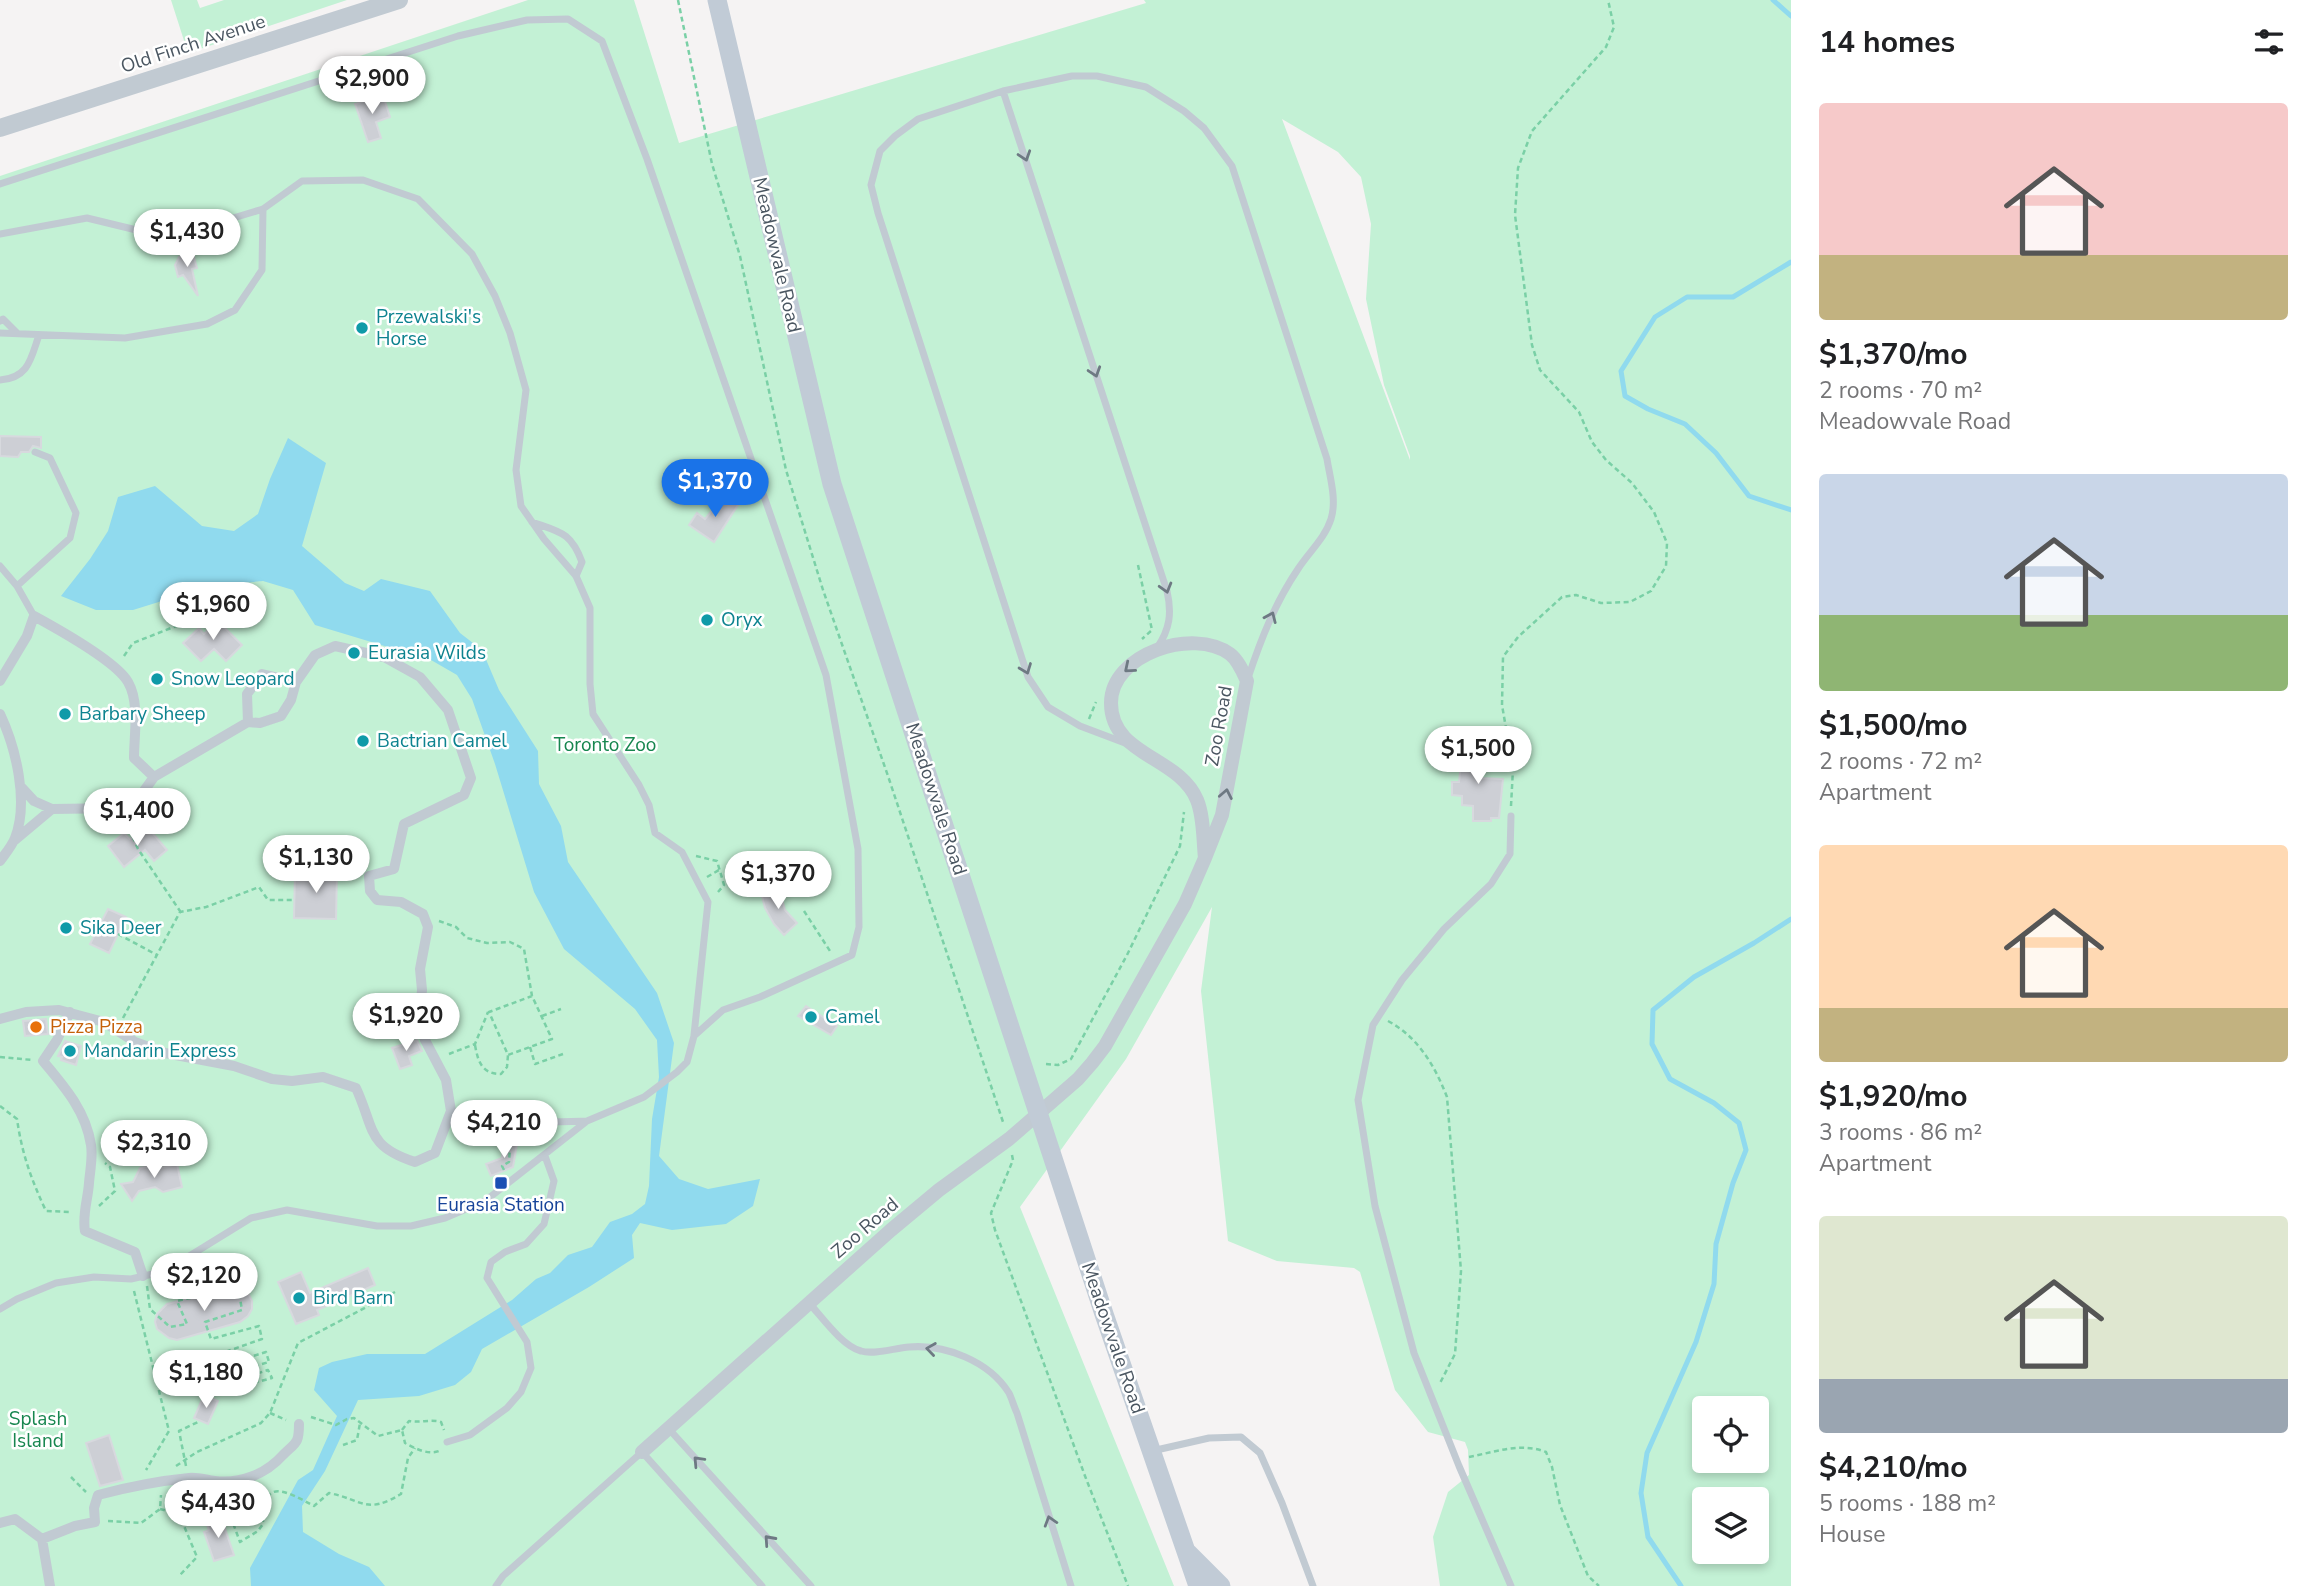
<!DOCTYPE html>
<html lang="en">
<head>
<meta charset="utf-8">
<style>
	body { margin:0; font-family:"Nunito Sans",sans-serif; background:#f2f2f2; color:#202124; height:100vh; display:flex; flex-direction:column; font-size:26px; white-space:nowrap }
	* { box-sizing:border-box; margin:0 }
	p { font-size:23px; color:#757577 }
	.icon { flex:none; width:38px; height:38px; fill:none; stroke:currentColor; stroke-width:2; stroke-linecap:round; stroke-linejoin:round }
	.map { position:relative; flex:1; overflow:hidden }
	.sheet { display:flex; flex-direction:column; background:#fff; width:525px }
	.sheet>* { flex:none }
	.tools { position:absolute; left:1692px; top:1396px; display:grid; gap:14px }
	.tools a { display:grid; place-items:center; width:77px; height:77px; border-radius:7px; background:#fff; box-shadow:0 4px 10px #0003; font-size:35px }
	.price { position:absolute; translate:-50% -60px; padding:0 16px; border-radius:24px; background:#fff; color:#222; font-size:23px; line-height:46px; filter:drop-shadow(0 2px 4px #0008) }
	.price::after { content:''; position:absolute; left:50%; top:42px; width:21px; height:16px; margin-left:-10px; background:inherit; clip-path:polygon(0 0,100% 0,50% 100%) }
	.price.on { background:#1a73e8; color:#fff }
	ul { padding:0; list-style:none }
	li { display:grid; align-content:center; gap:14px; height:371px; padding:0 28px }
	li span { display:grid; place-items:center; height:217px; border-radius:7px; color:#555 }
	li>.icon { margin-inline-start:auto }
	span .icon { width:126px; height:126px; fill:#fffc; stroke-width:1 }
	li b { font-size:30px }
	h2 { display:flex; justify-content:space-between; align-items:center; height:84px; padding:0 28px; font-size:30px }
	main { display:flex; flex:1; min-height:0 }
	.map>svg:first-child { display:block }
</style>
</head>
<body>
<main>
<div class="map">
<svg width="1791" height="1586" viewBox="0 0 1791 1586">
	<rect width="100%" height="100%" fill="#f5f3f3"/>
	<path fill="#c3f1d5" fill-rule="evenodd" d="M171 0H197L200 8 224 0H347L188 53Z
		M528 0H634L679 143 1146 3 1144 0H1791V1586H1440L1433 1537 1448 1492 1469 1475 1468 1450 1465 1442 1428 1432 1395 1390 1360 1272 1354 1268 1277 1261 1228 1241 1201 991 1212 907 1126 1059 1020 1207 1174 1586H0V176ZM1282 119 1338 152 1361 177 1371 224 1366 299 1384 385 1410 456V460ZM1704 1409H1757V1461H1704ZM1704 1500H1757V1552H1704Z"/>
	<path fill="#90daee" d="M288 438 326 463 302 546 345 583 364 591 381 579 430 591 460 633 482 650 499 690 538 751 539 784 561 826 568 862 657 993 674 1043 659 1156 679 1179 708 1189 760 1179 753 1206 726 1224 672 1230 640 1223 632 1235 634 1258 589 1287 482 1349 471 1372 455 1385 419 1396 358 1400 325 1471 302 1506 303 1532 339 1554 369 1567 385 1586H251L250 1568 298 1480 313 1470 337 1416 314 1390 319 1368 332 1362 367 1354H425L512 1300 536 1279 550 1273 568 1255 592 1247 610 1222 632 1214 645 1204 649 1186 652 1119 659 1077 657 1040 635 1009 564 949 534 892 495 764 472 699 457 675 431 660 315 625 293 590 263 581 210 586 133 610H96L61 596 90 559 108 531 118 497 155 486 202 526 234 531 258 514 270 479Z"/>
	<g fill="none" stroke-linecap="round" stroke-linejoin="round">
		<path stroke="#90daee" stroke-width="5" d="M1773 0 1791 16
			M1791 262 1733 297H1687L1655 317 1621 371 1625 396 1648 409 1685 424 1716 453 1749 496 1791 510
			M1681 1586 1648 1537 1641 1493 1647 1453 1696 1342 1714 1284 1716 1244 1733 1183 1746 1150 1739 1123 1714 1103 1670 1079 1652 1044 1653 1010 1694 977 1754 943 1791 919"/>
	</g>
	<path fill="#cdcfd5" stroke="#d7d9de" stroke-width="2" d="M383 95 390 117 376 122 381 138 368 142 355 104Z
		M193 254 197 268 192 269 198 296 183 275 178 277 175 265 179 257Z
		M0 436 41 437V448L33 446 29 452H21L18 457 0 456Z
		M724 495 738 505 714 542 689 525 697 513 705 519Z
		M218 621 242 645 226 661 214 649 201 661 183 643 199 628 204 634Z
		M1463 745H1481L1482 778 1503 779 1499 818H1491V821H1473V806L1462 805V796L1452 795V782H1459Z
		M150 830 167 850 154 861 145 850 124 867 108 846 124 833 130 839 135 836 138 839Z
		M295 871 337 872 336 919 294 918Z
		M779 888 785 910 797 923 784 935 774 924 765 908 761 892Z
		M108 909 126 917 109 953 90 944Z
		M806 1006 837 1026 831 1035 798 1016Z
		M46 1019 48 1034 25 1036 23 1021Z
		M417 1040 422 1051 409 1056 412 1065 400 1069 392 1048Z
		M65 1041 81 1046 76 1065 61 1060 62 1057 58 1056Z
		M504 1142 517 1144 513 1167 491 1176 486 1164 502 1158Z
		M177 1164 182 1187 163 1192 155 1187 139 1191 132 1201 121 1184 133 1182 140 1168 150 1166 151 1170Z
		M368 1268 375 1285 317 1310 319 1315 296 1324 278 1282 301 1272 310 1293Z
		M238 1285 245 1287 252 1301V1309L248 1316 240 1322 177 1340 169 1338 157 1329 155 1322 157 1314 167 1304Z
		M204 1395 218 1401 208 1424 194 1418Z
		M109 1435 123 1480 100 1486 86 1443Z
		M221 1517 234 1555 214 1561 204 1532 209 1530 206 1523Z"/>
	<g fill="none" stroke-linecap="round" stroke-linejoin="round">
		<path stroke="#7ad0a6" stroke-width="2.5" stroke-dasharray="5 3.5" stroke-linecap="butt" d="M678 0 712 164 740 256 786 470 823 590 888 776 1004 1125
			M1138 565 1152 630 1142 639
			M124 656 133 643 194 619 210 629
			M1089 719 1096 702
			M1511 806 1513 769 1502 705 1503 657 1518 637 1562 597 1576 595 1601 603 1630 602 1651 591 1666 566 1667 543 1654 512 1632 483 1606 460 1592 442 1579 412 1540 370 1532 345 1515 215 1518 168 1532 131 1606 47 1614 27 1608 0
			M126 821 138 849 180 911
			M696 856 717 861 724 885 718 892
			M707 877 719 870
			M804 911 830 951
			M439 921 456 927 467 938 487 943 510 942 524 949 532 996 552 1039 508 1055 489 1012 532 996
			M118 934 157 955
			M542 1016 561 1009
			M123 1018 180 912 206 907 259 887 268 900H294
			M1388 1021C1418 1037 1435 1066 1447 1097L1461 1271 1455 1354 1439 1385
			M475 1045C478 1062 482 1074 501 1074L507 1067 508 1055
			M530 1047 535 1064 563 1054
			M449 1054 475 1044 488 1012
			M0 1057 32 1060
			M1046 1064 1058 1065 1071 1059 1127 955 1180 846 1184 812
			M0 1106 17 1119C22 1154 31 1179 46 1211L71 1212
			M1012 1155 1013 1160 991 1213 995 1230 1085 1476 1128 1586
			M504 1170 502 1166 509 1162 511 1132
			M99 1206 115 1191 110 1167 105 1163
			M147 1286 150 1309 170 1327 187 1324 177 1301 238 1287 242 1310 205 1322 211 1339 259 1326 262 1339 168 1372 173 1381 266 1352 269 1362 224 1375 227 1383 268 1370 272 1378 216 1393 210 1398
			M134 1291 169 1431 146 1470
			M270 1413 286 1420
			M311 1417 336 1425 347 1419 354 1418 378 1436 402 1430 405 1443C416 1449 428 1455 439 1451
			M402 1430 409 1421C421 1423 430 1419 441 1422L444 1430
			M343 1445 357 1440 360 1423
			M1469 1457C1495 1452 1521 1442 1546 1452L1552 1467 1560 1505 1588 1576 1599 1586
			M176 1466 197 1452 261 1423 270 1413 298 1343 395 1292
			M186 1466 179 1431 200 1421
			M71 1477 86 1492
			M160 1509 179 1514 197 1557 180 1575
			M182 1520 226 1504 240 1542 258 1531 263 1524C262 1477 284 1490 314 1506L329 1493C363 1500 366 1515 401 1494L408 1458 415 1448
			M108 1521 141 1523 160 1509 161 1495"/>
		<path stroke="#c1cad2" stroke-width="7" d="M1003 91 1167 591C1172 613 1170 629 1157 648
			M0 184 458 36 527 20 568 19 602 41 647 159 826 675 858 849 859 927 852 955 760 997 723 1010 694 1036 687 1062 677 1072 644 1097 587 1121 485 1201 445 1218 411 1226H377L287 1210 251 1218 165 1271 131 1279 94 1277 56 1283 17 1299 0 1309
			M0 234 87 218 157 235 220 222 263 209 302 181 363 180 418 199 472 254 495 296 510 333 526 390 516 470 521 506 544 539 576 576 590 608V684L593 714 639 785 649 805 655 833 682 852 708 902 694 1035
			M0 321 3 319 17 333
			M0 333 125 338 207 324 235 310 262 270 263 209
			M0 380C29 378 31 358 39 335
			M532 522C560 532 571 532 582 562L576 576
			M0 566 17 586 34 616
			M17 586 70 538 76 513 50 458 35 452
			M1125 743 1080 726 1048 707 1028 677 878 213 871 185 880 151 895 136 918 119 1003 91 1072 76H1097L1146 87 1184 111 1204 128 1232 166 1327 459C1330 478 1337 500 1331 519 1325 538 1309 552 1298 569 1275 603 1261 639 1248 678
			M451 1111C497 1125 539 1122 587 1121
			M809 1303C822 1317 842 1346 861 1351 874 1355 895 1348 909 1347 945 1344 989 1361 1009 1393 1012 1399 1014 1407 1017 1413L1071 1586
			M668 1428 811 1586
			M447 1442 470 1435 507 1408 521 1392 531 1368 527 1342 487 1278 491 1262 505 1252 526 1244 544 1224 554 1181 545 1156
			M1152 1451 1209 1438 1241 1437 1260 1453 1282 1503 1313 1586
			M496 1586 503 1576 642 1452 762 1586
			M1511 1586 1459 1466 1414 1353 1375 1206 1358 1100 1373 1025 1402 980 1444 929 1491 884 1510 854 1511 816"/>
		<path stroke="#c1cad2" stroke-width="10" d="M0 681 27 636 34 616C56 628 116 661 128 682 140 703 134 735 134 758L154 777 248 722 247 694 262 674 296 682 315 655 335 646 384 657 420 677 448 710 471 778 464 795 404 824 394 869 369 876 370 891 377 900 401 902 423 914 428 927 420 969 422 990 419 1020 425 1040 446 1080 451 1111 435 1153 415 1162C366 1146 375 1129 356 1088L323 1077 292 1081 272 1079 234 1066 165 1053 135 1042 104 1022 59 1010 26 1012 0 1019
			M0 714C16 748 29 802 15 838 12 846 5 854 0 861
			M248 722 260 723 281 716 291 700 296 682
			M22 788 34 801 52 809
			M15 840 52 809 121 808 141 795 154 777
			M70 1012 57 1040 43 1061C64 1086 86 1111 91 1145 93 1157 90 1171 89 1183 88 1199 82 1215 85 1231L135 1252 143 1276
			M0 1523 15 1519 42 1539 75 1526 95 1522 94 1508 98 1495C128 1487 158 1481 189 1478 198 1477 206 1480 215 1481 241 1484 266 1474 283 1455 296 1442 299 1444 299 1424
			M42 1539 50 1586"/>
		<path stroke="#c1cad2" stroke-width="14" d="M642 1452 891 1230 939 1190 1009 1139 1078 1079 1092 1063 1105 1046 1185 904 1205 858 1222 815 1247 681C1243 672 1238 660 1230 654 1193 627 1111 654 1111 703 1111 756 1179 756 1197 800 1204 817 1203 840 1205 858"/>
		<path stroke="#c1cad2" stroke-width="18" d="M0 128 399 0"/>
		<path stroke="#c1cbd6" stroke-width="19" d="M717 0 832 484 1104 1314 1198 1586
			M1188 1553 1221 1586"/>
	</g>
	<defs><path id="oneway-chevron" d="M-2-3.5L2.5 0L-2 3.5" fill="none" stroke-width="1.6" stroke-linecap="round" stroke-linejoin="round" transform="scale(1.75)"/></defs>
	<g stroke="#6e7983">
		<use href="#oneway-chevron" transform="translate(1025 156) rotate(72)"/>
		<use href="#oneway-chevron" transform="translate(1095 372) rotate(72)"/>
		<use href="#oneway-chevron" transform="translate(1166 588) rotate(74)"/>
		<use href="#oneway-chevron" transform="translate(1271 617) rotate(-66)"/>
		<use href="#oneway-chevron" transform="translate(1129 668) rotate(140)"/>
		<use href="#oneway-chevron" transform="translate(1026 669) rotate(69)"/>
		<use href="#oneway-chevron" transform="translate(1226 794) rotate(-79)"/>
		<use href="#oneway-chevron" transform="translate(931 1349) rotate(-172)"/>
		<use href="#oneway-chevron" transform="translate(698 1461) rotate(-133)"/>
		<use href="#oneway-chevron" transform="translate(1050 1521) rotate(-107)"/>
		<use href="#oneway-chevron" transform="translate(769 1540) rotate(-132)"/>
	</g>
	<g fill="#0f9aa8" stroke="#fff" stroke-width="2.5">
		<circle cx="362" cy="328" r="7"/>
		<circle cx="707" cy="620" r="7"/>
		<circle cx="354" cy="653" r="7"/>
		<circle cx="157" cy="679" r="7"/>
		<circle cx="65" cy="714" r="7"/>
		<circle cx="363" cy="741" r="7"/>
		<circle cx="66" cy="928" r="7"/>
		<circle cx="811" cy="1017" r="7"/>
		<circle cx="70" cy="1051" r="7"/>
		<circle cx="299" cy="1298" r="7"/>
	</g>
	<circle fill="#e8710a" stroke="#fff" stroke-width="2.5" cx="36" cy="1027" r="7"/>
	<rect fill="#1a4fb4" stroke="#fff" stroke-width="2.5" x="494" y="1176" width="14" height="14" rx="3.5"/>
	<g text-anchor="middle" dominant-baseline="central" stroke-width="5" stroke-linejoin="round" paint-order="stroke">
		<g font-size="19" fill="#4a5661" stroke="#fff">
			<text transform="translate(193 44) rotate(-18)">Old Finch Avenue</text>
			<text transform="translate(777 255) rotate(77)">Meadowvale Road</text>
			<text transform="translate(1219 726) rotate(-80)">Zoo Road</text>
			<text transform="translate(936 799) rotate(72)">Meadowvale Road</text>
			<text transform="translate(865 1228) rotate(-41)">Zoo Road</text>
			<text transform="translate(1113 1338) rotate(71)">Meadowvale Road</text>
		</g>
		<g font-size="19" fill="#0d838f" stroke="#fff" text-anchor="start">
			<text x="376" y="317">Przewalski's<tspan x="376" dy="22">Horse</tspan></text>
			<text x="721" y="620">Oryx</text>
			<text x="368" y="653">Eurasia Wilds</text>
			<text x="171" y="679">Snow Leopard</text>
			<text x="79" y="714">Barbary Sheep</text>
			<text x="377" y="741">Bactrian Camel</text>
			<text x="80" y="928">Sika Deer</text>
			<text x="825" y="1017">Camel</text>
			<text x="84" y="1051">Mandarin Express</text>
			<text x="313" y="1298">Bird Barn</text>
		</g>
		<g font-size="19" fill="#17864f" stroke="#fff">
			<text x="605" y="745">Toronto Zoo</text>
			<text x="38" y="1419">Splash<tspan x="38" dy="22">Island</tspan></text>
		</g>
		<g font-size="19" fill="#c56008" stroke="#fff" text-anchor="start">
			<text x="50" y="1027">Pizza Pizza</text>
		</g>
		<g font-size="19" fill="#164399" stroke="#fff">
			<text x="501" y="1205">Eurasia Station</text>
		</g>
	</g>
</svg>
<div class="tools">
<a><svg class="icon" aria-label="locate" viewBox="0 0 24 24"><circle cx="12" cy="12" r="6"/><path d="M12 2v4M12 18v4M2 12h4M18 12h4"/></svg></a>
<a><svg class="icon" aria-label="layers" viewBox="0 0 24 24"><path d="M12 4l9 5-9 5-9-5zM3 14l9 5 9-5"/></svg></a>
</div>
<b class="price" style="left:372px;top:116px">$2,900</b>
<b class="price" style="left:187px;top:269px">$1,430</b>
<b class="price on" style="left:715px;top:519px">$1,370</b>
<b class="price" style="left:213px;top:642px">$1,960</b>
<b class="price" style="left:1478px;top:786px">$1,500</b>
<b class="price" style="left:137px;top:848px">$1,400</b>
<b class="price" style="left:316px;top:895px">$1,130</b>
<b class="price" style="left:778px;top:911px">$1,370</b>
<b class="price" style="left:406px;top:1053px">$1,920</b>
<b class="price" style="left:504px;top:1160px">$4,210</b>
<b class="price" style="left:154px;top:1180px">$2,310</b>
<b class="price" style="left:204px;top:1313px">$2,120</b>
<b class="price" style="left:206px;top:1410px">$1,180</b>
<b class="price" style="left:218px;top:1540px">$4,430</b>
</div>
<section class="sheet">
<h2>14 homes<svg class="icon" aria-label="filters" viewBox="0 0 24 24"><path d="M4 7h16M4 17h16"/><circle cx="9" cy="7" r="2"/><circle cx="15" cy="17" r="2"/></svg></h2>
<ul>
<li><span style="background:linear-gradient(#f6c9c9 70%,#c2b280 0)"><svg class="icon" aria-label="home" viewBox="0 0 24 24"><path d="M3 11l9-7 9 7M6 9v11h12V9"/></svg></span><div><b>$1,370/mo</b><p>2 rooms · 70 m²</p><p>Meadowvale Road</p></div></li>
<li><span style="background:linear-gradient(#c9d6e8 65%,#8fb573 0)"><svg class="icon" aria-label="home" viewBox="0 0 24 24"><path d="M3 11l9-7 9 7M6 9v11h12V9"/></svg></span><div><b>$1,500/mo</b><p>2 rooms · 72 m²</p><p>Apartment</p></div></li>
<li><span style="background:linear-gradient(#ffd9b3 75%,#c2b280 0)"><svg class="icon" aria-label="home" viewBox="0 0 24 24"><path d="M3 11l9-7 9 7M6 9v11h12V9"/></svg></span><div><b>$1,920/mo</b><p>3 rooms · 86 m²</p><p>Apartment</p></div></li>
<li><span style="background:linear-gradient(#dfe7d0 75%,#9aa5b1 0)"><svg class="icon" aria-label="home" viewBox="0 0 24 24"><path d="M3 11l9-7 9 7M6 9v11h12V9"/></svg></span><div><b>$4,210/mo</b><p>5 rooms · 188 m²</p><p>House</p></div></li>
</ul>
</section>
</main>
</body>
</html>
